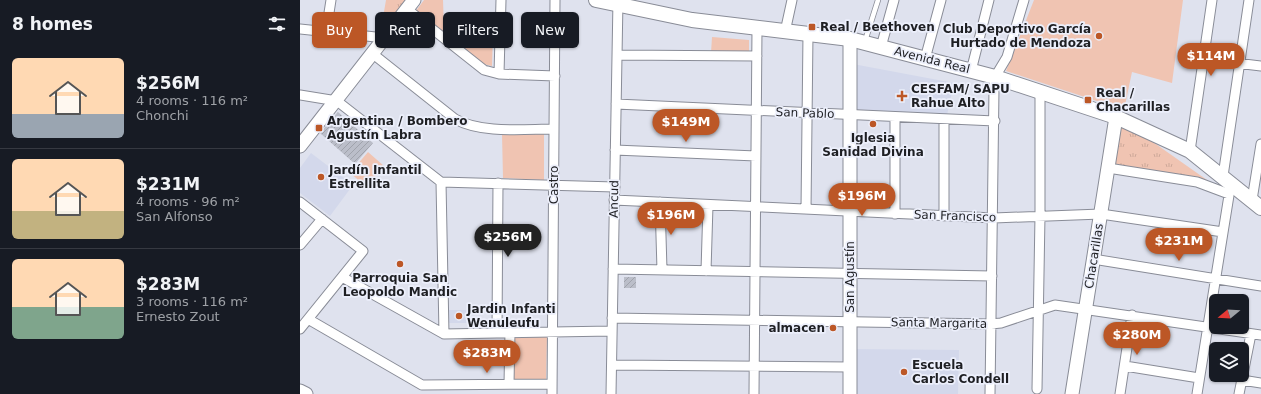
<!DOCTYPE html>
<html lang="en">
<head>
<meta charset="utf-8">
<style>
	body { margin:0; font-family:"DejaVu Sans",sans-serif; background:#242831; color:#f1f3f6; height:100vh; display:flex; flex-direction:column; font-size:15px; white-space:nowrap }
	* { box-sizing:border-box; margin:0 }
	p { font-size:13px; color:#9ea1a6 }
	.icon { flex:none; width:22px; height:22px; fill:none; stroke:currentColor; stroke-width:2; stroke-linecap:round; stroke-linejoin:round }
	.map { position:relative; flex:1; overflow:hidden }
	.sheet { display:flex; flex-direction:column; background:#171b24; width:300px }
	.sheet>* { flex:none }
	.banner { position:absolute; left:12px; top:12px; width:380px; height:36px; display:flex; gap:8px }
	.needle { width:26px; rotate:252deg }
	.tools { position:absolute; left:909px; top:294px; display:grid; gap:8px }
	.tools a { display:grid; place-items:center; width:40px; height:40px; border-radius:6px; background:#171b24; box-shadow:0 1px 3px #0004; font-size:20px }
	.price { position:absolute; translate:-50% -34px; padding:0 9px; border-radius:14px; background:#bc5726; color:#fff; font-size:13px; line-height:26px; filter:drop-shadow(0 1px 2px #0008) }
	.price::after { content:''; position:absolute; left:50%; top:24px; width:12px; height:9px; margin-left:-6px; background:inherit; clip-path:polygon(0 0,100% 0,50% 100%) }
	.price.active { background:#222; color:#fff }
	ul { padding:0; list-style:none }
	li { display:flex; align-items:center; gap:12px; height:100px; padding:0 12px }
	li+li { border-top:1px solid #363941 }
	li span { display:grid; place-items:center; flex:none; width:112px; height:80px; border-radius:6px; color:#555 }
	li>.icon { margin-inline-start:auto }
	span .icon { width:48px; height:48px; fill:#fffc; stroke-width:1 }
	li b { font-size:17px }
	h2 { display:flex; justify-content:space-between; align-items:center; height:48px; padding:0 12px; font-size:17px }
	.chip { padding:0 14px; border-radius:6px; background:#171b24; box-shadow:0 1px 3px #0004; font-size:14px; line-height:36px }
	.chip.active { background:#bc5726; color:#fff }
	main { display:flex; flex:1; min-height:0 }
	.map>svg:first-child { display:block }
</style>
</head>
<body>
<main>
<section class="sheet">
<h2>8 homes<svg class="icon" aria-label="filters" viewBox="0 0 24 24"><path d="M4 7h16M4 17h16"/><circle cx="9" cy="7" r="2"/><circle cx="15" cy="17" r="2"/></svg></h2>
<ul>
<li><span style="background:linear-gradient(#ffd9b3 70%,#9aa5b1 0)"><svg class="icon" aria-label="home" viewBox="0 0 24 24"><path d="M3 11l9-7 9 7M6 9v11h12V9"/></svg></span><div><b>$256M</b><p>4 rooms · 116 m²</p><p>Chonchi</p></div></li>
<li><span style="background:linear-gradient(#ffd9b3 65%,#c2b280 0)"><svg class="icon" aria-label="home" viewBox="0 0 24 24"><path d="M3 11l9-7 9 7M6 9v11h12V9"/></svg></span><div><b>$231M</b><p>4 rooms · 96 m²</p><p>San Alfonso</p></div></li>
<li><span style="background:linear-gradient(#ffd9b3 60%,#7fa58c 0)"><svg class="icon" aria-label="home" viewBox="0 0 24 24"><path d="M3 11l9-7 9 7M6 9v11h12V9"/></svg></span><div><b>$283M</b><p>3 rooms · 116 m²</p><p>Ernesto Zout</p></div></li>
</ul>
</section>
<div class="map">
<svg width="961" height="394" viewBox="0 0 961 394">
	<defs>
		<pattern id="grass-tufts" width="24" height="20" patternUnits="userSpaceOnUse"><rect width="24" height="20" fill="#f0c4b2"/><path d="M3 7l-1-3M5 7V3M7 7l1-3M15 17l-1-3M17 17v-4M19 17l1-3" fill="none" stroke="#cda899"/></pattern>
		<pattern id="building-hatch" width="6" height="6" patternUnits="userSpaceOnUse"><rect width="6" height="6" fill="#bbbec9"/><path d="M-1 1l2-2M0 6l6-6M5 7l2-2" fill="none" stroke="#a0a3ac"/></pattern>
	</defs>
	<rect width="100%" height="100%" fill="#dfe2ee"/>
	<path fill="#d3d8eb" d="M553 64 654 83 647 115 554 110Z
		M11 153 53 185 30 216 0 193V168Z
		M148 310H170V323H148Z
		M549 349 659 350 658 394H549Z"/>
	<path fill="url(#grass-tufts)" d="M86 0H109L80 35Z
		M816 124 843 135 907 180 809 166Z"/>
	<path fill="#f0c4b2" d="M124 0H143L144 29 193 32 192 66 183 64 115 12Z
		M734 0H883L872 83 832 72 824 110 706 71Z
		M412 37 449 40V52L411 53Z
		M202 134H244V180L203 178Z
		M68 152 84 166 67 187 50 173Z
		M213 336H247L246 381H213Z"/>
	<path fill="url(#building-hatch)" d="M38 112 73 143 55 164 20 133Z
		M324 277H336V288H324Z"/>
	<g fill="none" stroke-linecap="round" stroke-linejoin="round">
		<defs>
			<path id="lane" d="M565 41 578 0"/>
			<path id="street" d="M107 9 184 70 199 74 255 76
				M0 29 85 38
				M26 32 31 0
				M485 32 492 0
				M581 47 594 0
				M73 54 155 119C182 134 224 129 254 129
				M317 55 457 56
				M625 59 641 0
				M903 59 961 66
				M671 71 689 0
				M199 74 201 0
				M0 95 37 101 141 182
				M316 104 695 121
				M315 150 456 156
				M890 151 912 0
				M808 168 897 182 929 194
				M923 176 949 0
				M141 182 315 187
				M141 182 144 334
				M314 200 694 218 801 214 923 232
				M952 200 961 144
				M0 202 63 251 0 329
				M360 202 362 270
				M506 209 508 34
				M595 214V117
				M644 216V120
				M0 245 22 219
				M793 259 961 286
				M313 269 692 276
				M406 271 408 205
				M42 277 144 334 312 331
				M312 318 691 324 701 323 755 305 961 335
				M8 319 122 385 252 384
				M197 333 198 183
				M312 365 550 367
				M825 366 899 378
				M942 380 961 383
				M209 384 210 332
				M737 389 740 216V92
				M252 394 255 0
				M311 394 318 0
				M454 394 457 29
				M690 394 694 88 695 77 707 57 724 0
				M820 394 832 315
				M897 394 931 183
				M939 394 951 334"/>
			<path id="secondary" d="M0 146 114 0
				M0 391 6 394
				M550 394V39
				M772 394 816 117"/>
			<path id="primary" d="M296 0 392 20 550 39 695 77 816 117 890 151 961 208"/>
		</defs>
		<use href="#lane" stroke="#898c97" stroke-width="6"/>
		<use href="#street" stroke="#898c97" stroke-width="11"/>
		<use href="#secondary" stroke="#898c97" stroke-width="15"/>
		<use href="#primary" stroke="#898c97" stroke-width="16"/>
		<use href="#lane" stroke="#fff" stroke-width="4.5"/>
		<use href="#street" stroke="#fff" stroke-width="9"/>
		<use href="#secondary" stroke="#fff" stroke-width="13"/>
		<use href="#primary" stroke="#fff" stroke-width="14"/>
	</g>
	<g fill="#bc5726" stroke="#eceffb" stroke-width="1.5">
		<rect x="508" y="23" width="8" height="8" rx="2"/>
		<circle cx="799" cy="36" r="4"/>
		<path d="M600 90h4v4h4v4h-4v4h-4v-4h-4v-4h4z"/>
		<rect x="784" y="96" width="8" height="8" rx="2"/>
		<circle cx="573" cy="124" r="4"/>
		<rect x="15" y="124" width="8" height="8" rx="2"/>
		<circle cx="21" cy="177" r="4"/>
		<circle cx="100" cy="264" r="4"/>
		<circle cx="159" cy="316" r="4"/>
		<circle cx="533" cy="328" r="4"/>
		<circle cx="604" cy="372" r="4"/>
	</g>
	<g text-anchor="middle" dominant-baseline="central" stroke-width="3.5" stroke-linejoin="round" paint-order="stroke">
		<g font-size="12" font-weight="bold" fill="#1e1f23" stroke="#eceffb" text-anchor="start">
			<text x="520" y="27">Real / Beethoven</text>
			<text x="791" y="29" text-anchor="end">Club Deportivo García<tspan x="791" dy="14">Hurtado de Mendoza</tspan></text>
			<text x="611" y="89">CESFAM/ SAPU<tspan x="611" dy="14">Rahue Alto</tspan></text>
			<text x="796" y="93">Real /<tspan x="796" dy="14">Chacarillas</tspan></text>
			<text x="27" y="121">Argentina / Bombero<tspan x="27" dy="14">Agustín Labra</tspan></text>
			<text x="573" y="138" text-anchor="middle">Iglesia<tspan x="573" dy="14">Sanidad Divina</tspan></text>
			<text x="29" y="170">Jardín Infantil<tspan x="29" dy="14">Estrellita</tspan></text>
			<text x="100" y="278" text-anchor="middle">Parroquia San<tspan x="100" dy="14">Leopoldo Mandic</tspan></text>
			<text x="167" y="309">Jardin Infanti<tspan x="167" dy="14">Wenuleufu</tspan></text>
			<text x="525" y="328" text-anchor="end">almacen</text>
			<text x="612" y="365">Escuela<tspan x="612" dy="14">Carlos Condell</tspan></text>
		</g>
		<g font-size="12" fill="#1e1f23" stroke="#eceffb">
			<text transform="translate(632 60) rotate(14)">Avenida Real</text>
			<text transform="translate(505 113) rotate(2)">San Pablo</text>
			<text transform="translate(254 185) rotate(-90)">Castro</text>
			<text transform="translate(314 199) rotate(-89)">Ancud</text>
			<text transform="translate(655 216) rotate(2)">San Francisco</text>
			<text transform="translate(794 256) rotate(-81)">Chacarillas</text>
			<text transform="translate(550 277) rotate(-90)">San Agustín</text>
			<text transform="translate(639 323) rotate(1)">Santa Margarita</text>
		</g>
	</g>
</svg>
<div class="tools">
<a><svg class="needle" viewBox="-14 -14 28 28"><path d="M0-13l5 13h-10z" fill="#e53935"/><path d="M0 13l5-13h-10z" fill="#9ea1a6"/></svg></a>
<a><svg class="icon" aria-label="layers" viewBox="0 0 24 24"><path d="M12 4l9 5-9 5-9-5zM3 14l9 5 9-5"/></svg></a>
</div>
<b class="price" style="left:911px;top:77px">$114M</b>
<b class="price" style="left:386px;top:143px">$149M</b>
<b class="price" style="left:562px;top:217px">$196M</b>
<b class="price" style="left:371px;top:236px">$196M</b>
<b class="price active" style="left:208px;top:258px">$256M</b>
<b class="price" style="left:879px;top:262px">$231M</b>
<b class="price" style="left:837px;top:356px">$280M</b>
<b class="price" style="left:187px;top:374px">$283M</b>
<div class="banner">
<a class="chip active">Buy</a>
<a class="chip">Rent</a>
<a class="chip">Filters</a>
<a class="chip">New</a>
</div>
</div>
</main>
</body>
</html>
